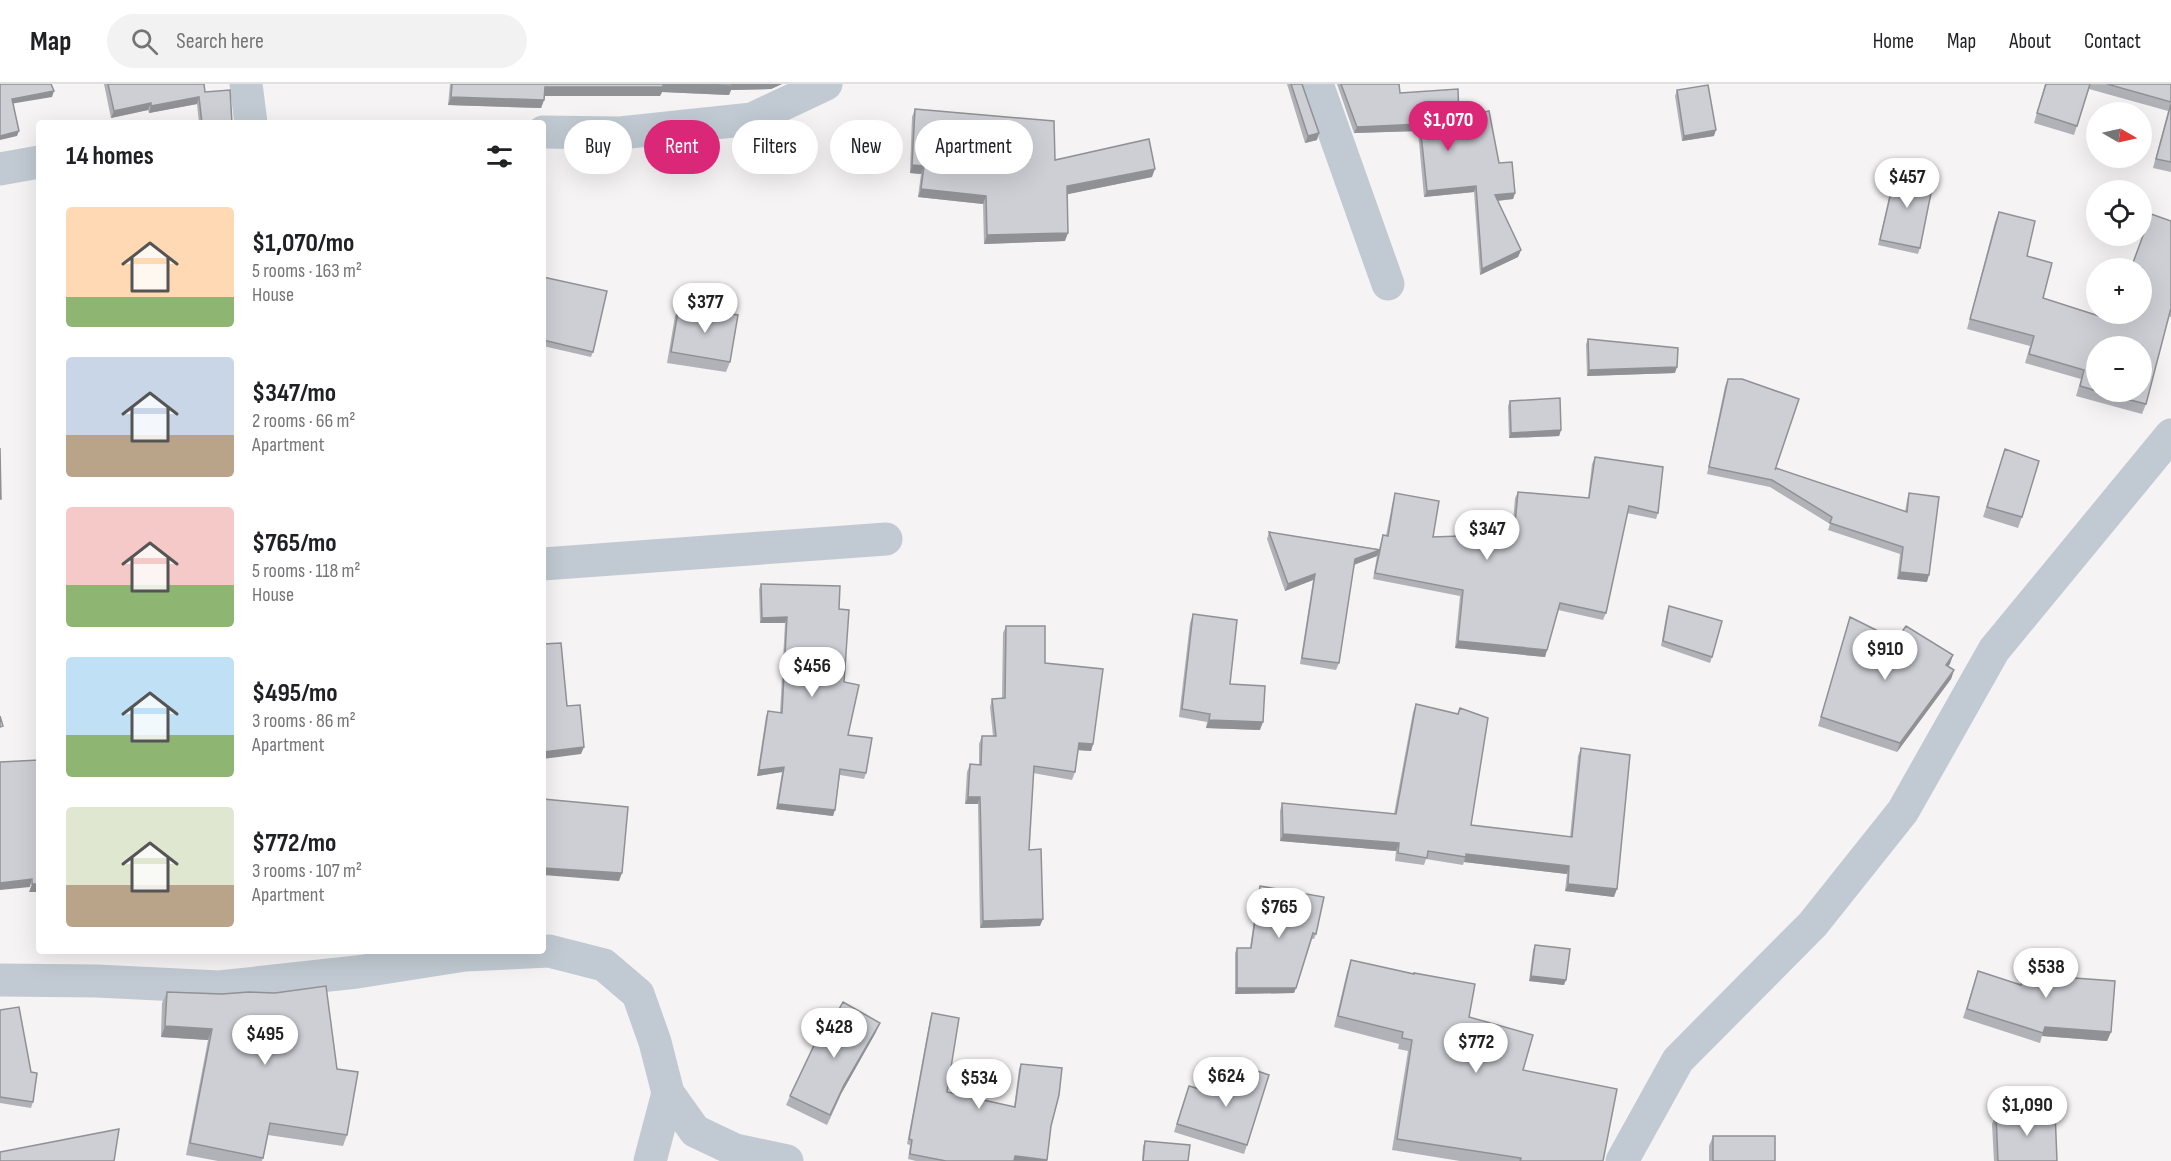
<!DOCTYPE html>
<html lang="en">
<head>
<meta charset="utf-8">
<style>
	body { margin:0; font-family:"Sofia Sans Condensed",sans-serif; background:#f2f2f2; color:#202124; height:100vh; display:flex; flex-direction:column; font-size:22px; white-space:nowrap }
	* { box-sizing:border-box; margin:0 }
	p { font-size:20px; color:#757577 }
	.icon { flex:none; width:33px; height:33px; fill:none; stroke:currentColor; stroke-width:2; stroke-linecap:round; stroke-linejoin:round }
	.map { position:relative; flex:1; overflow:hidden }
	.details { position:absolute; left:36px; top:36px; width:510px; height:834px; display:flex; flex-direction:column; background:#fff; border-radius:6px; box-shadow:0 6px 24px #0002 }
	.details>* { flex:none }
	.hud { position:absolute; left:564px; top:36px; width:570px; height:54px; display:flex; gap:12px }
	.needle { width:39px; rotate:99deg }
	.controls { position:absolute; left:2086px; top:18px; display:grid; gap:12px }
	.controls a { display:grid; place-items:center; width:66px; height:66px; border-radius:50%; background:#fff; box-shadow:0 6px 24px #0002; font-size:30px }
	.price { position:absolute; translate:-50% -51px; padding:0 14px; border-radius:21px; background:#fff; color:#222; font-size:20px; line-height:39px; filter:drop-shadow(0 2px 3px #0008) }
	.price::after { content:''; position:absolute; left:50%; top:36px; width:18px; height:14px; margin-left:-9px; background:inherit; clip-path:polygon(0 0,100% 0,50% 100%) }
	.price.on { background:#db2777; color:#fff }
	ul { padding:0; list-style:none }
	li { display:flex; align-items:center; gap:18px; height:150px; padding:0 30px }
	li span { display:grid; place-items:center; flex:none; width:168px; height:120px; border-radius:6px; color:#555 }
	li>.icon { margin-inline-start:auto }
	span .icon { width:72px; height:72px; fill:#fffc; stroke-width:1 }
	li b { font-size:26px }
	h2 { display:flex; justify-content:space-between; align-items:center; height:72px; padding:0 30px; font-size:26px }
	.chip { padding:0 21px; border-radius:27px; background:#fff; box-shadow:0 6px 24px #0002; font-size:21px; line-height:54px }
	.chip.on { background:#db2777; color:#fff }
	header { display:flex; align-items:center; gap:36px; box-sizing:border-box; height:84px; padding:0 30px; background:#fff; border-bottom:2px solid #e0e0e0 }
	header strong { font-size:28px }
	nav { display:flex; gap:33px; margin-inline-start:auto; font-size:21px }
	.search { width:420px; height:54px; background:#f2f2f2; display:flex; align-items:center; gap:15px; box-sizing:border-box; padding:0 21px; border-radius:33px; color:#757577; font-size:22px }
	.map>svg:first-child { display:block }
</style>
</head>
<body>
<header>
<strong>Map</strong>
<div class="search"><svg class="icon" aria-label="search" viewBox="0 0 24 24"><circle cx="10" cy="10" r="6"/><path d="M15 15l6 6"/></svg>Search here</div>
<nav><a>Home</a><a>Map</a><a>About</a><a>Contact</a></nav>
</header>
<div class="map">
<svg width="2171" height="1077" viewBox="0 0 2171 1077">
	<rect width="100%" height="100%" fill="#f5f3f3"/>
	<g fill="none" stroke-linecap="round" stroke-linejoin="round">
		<path stroke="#c1cad2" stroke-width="33" d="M246 0 251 39
			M1317 0 1388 200
			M543 48 620 49 752 35 826 0
			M0 85 39 78
			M543 480 886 455
			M0 896 97 897 219 903 357 888 465 871 549 867 604 881 638 910 655 958 668 1009 695 1047 735 1066 787 1077
			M650 1077 668 1009
			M1622 1077 1678 976 1813 840 1903 727 1994 566 2171 351"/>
	</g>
	<path fill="#b0b2b7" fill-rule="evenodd" d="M104 0H204L205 8 232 39H199L197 20 149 29 148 26 111 34Z
		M450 0H782L771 5 731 6 729 11 662 8 660 12H545L544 16 541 24 448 21Z
		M1287 0H1302L1317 56 1305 59Z
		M1337 0H1399L1400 9 1459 34 1499 79 1515 109 1513 115 1498 117 1521 166 1518 173 1480 191 1474 108 1424 113 1418 47 1354 49Z
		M2045 0H2171V88L2153 84 2168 27 2089 5 2074 51 2034 39Z
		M1677 6 1714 52 1682 57 1675 12Z
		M915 25 1055 76 1152 93 1067 110 1065 157 984 160 983 120 918 113 921 90 910 89 912 33Z
		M1896 86 1920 164 1918 170 1878 161Z
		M1999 128 2027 172 2043 214 2099 232 2100 230H2142L2171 137V233L2169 232 2146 320 2142 330 2076 312 2081 295 2025 279 2030 262 1967 245 1995 138ZM2097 262 2142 308H2097Z
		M543 193 593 268 591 273 543 262Z
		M679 222 730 278 726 288 667 279 675 232Z
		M1588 255 1675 289 1587 292 1586 260Z
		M1728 295 1775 386 1905 428 1907 416 1909 409 1927 498 1897 495 1900 470 1828 446 1830 440 1770 403 1707 390 1725 302Z
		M1510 317 1561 346 1559 352 1509 354 1508 322Z
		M2005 365 2022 433 2018 444 1983 433Z
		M1595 373 1658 429 1656 435 1627 429 1606 529 1603 536 1558 526 1545 573 1455 564 1460 512 1373 495 1377 472 1354 481 1339 579 1336 586 1300 580 1313 496 1285 507 1267 455 1269 448 1379 465 1383 451 1386 452 1393 416 1395 409 1433 453 1512 450 1515 414 1518 408 1588 414 1592 380Z
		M761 500 839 525 848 651 866 689 864 695 840 691 833 732 776 725 782 688 757 692 766 632 768 627 780 629 785 539H760L759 505Z
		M1669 522 1712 573 1710 579 1661 562 1667 527Z
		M1193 530 1230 600 1260 646 1206 644 1207 638 1179 633 1190 539Z
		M1850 533 1896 556 1953 571 1948 582 1954 586 1951 595 1897 668 1818 642Z
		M1006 542 1045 579 1093 660 1091 667 1078 666 1075 688 1072 696 1033 689 1029 766 1040 842 980 844 978 720H965L967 688 970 680 979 681V660L982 652H993L990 623 992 615 1002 614 1003 549Z
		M1416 620 1471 741 1570 753 1578 672 1581 664 1614 813 1565 807 1567 790 1464 778 1463 781 1426 775 1424 781 1395 777 1396 767 1280 757V727L1282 719 1394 730 1413 628Z
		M1260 802 1316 850 1314 855H1312L1294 909 1235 910V869L1237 864H1250L1258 808Z
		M1535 861 1564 901 1529 897 1533 866Z
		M2031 870 2061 893 2111 948 2107 957 2042 952 2040 959 1963 934 1975 896 2021 901Z
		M1351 876 1469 933 1523 986 1603 1077H1460L1392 1066 1408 967 1398 965 1399 960 1334 943 1347 888Z
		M167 908 337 985 347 1051 343 1062 268 1051 262 1077H218L186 1071 208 956 161 953 162 919Z
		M0 926 33 1018 31 1024 0 1019Z
		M932 929 947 1008 1014 1023 1019 985 1021 980 1051 1042 1047 1077H916L908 1075 910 1061 907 1060 930 935Z
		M876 948 841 1010 827 1041 786 1021 790 1012 823 954Z
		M1186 1010 1247 1061 1244 1070 1174 1048Z
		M1996 1030 2057 1077H1994L1992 1040Z
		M1713 1052 1775 1077H1709V1062Z
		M1145 1057 1188 1077H1142L1143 1062Z"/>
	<path fill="#909195" d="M663 0H782L771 5 731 6 729 11 662 8 660 12H542L545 3Z
		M54 7 52 13 10 20 12 15Z
		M199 13 197 20 149 29 151 22Z
		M451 13 544 16 541 24 448 21Z
		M151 19 148 26 111 34 114 27Z
		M1420 40 1418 47 1354 49 1357 43Z
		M1716 46 1714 52 1682 57 1684 52Z
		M19 47 17 52 0 56V52Z
		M1319 49 1317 56 1305 59 1308 52Z
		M912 81 924 82 921 90 910 89Z
		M1155 85 1152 93 1064 111 1067 102Z
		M1476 102 1474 108 1424 113 1427 107Z
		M921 105 986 112 983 120 918 113Z
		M1515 109 1513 115 1493 117 1495 111Z
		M1068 149 1065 157 984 160 987 151Z
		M1521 166 1518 173 1480 191 1482 185Z
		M1677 283 1675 289 1587 292 1589 286Z
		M1561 346 1559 352 1509 354 1511 349Z
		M1380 466 1377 472 1353 481 1355 475Z
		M1900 488 1929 491 1927 498 1897 495Z
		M1315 490 1313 496 1285 507 1288 500Z
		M787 533 785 539H760L762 534Z
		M1458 557 1547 566 1545 573 1455 564Z
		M1953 571 1950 580 1943 589 1946 581Z
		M1954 586 1951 595 1897 668 1900 659Z
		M1209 636 1263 638 1260 646 1206 644Z
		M1079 659 1093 660 1091 667 1077 666Z
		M584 663 581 670 543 675V668Z
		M784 683 782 688 757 692 759 686Z
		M968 713H980L978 720H965Z
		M778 720 835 726 833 732 776 725Z
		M1283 750 1399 759 1396 767 1280 757Z
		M1466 770 1569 782 1567 790 1464 778Z
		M543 784 622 789 619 797 543 791Z
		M32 795 30 803 0 806V799Z
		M32 800H39V808H29Z
		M1568 800 1617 805 1614 813 1565 807Z
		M1043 835 1040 842 980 844 983 837Z
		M1531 892 1566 896 1564 901 1529 897Z
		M1237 904H1296L1294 909 1235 910Z
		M880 939 876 948 841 1010 827 1041 844 1001Z
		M165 942 212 945 208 956 161 953Z
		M2045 943 2111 948 2107 957 2042 952Z
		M1015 1072 1047 1076V1077H1013Z"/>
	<path fill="#cdcfd5" stroke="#909195" stroke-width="1.5" d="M0 0H51L54 7 12 15 19 47 0 52Z
		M108 0H204L205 8 230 6 232 39H202L199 13 151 22V19L114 27Z
		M452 0H663V3H545L544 16 451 13Z
		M668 0H732V2Z
		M1291 0H1302L1319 49 1308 52Z
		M1341 0H1399L1400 9 1458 5 1459 34 1489 27 1499 79 1512 78 1515 109 1495 111 1521 166 1482 185 1476 102 1427 107 1420 40 1357 43Z
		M2046 0H2090L2077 42 2037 29Z
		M2107 0H2171V18Z
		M1708 1 1716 46 1684 52 1677 6Z
		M2171 20V78L2156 75Z
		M915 25 1054 37 1055 76 1149 55 1155 85 1067 102 1068 149 987 151 986 112 921 105 924 82 912 81Z
		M1896 86 1934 94 1920 164 1880 156Z
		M1999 128 2035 137 2027 172 2052 179 2043 214 2099 232 2100 230H2142V184H2131L2151 130 2171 137V224L2146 320 2099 308H2142V262H2097V307L2080 302 2084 286 2029 270 2034 252 1970 235Z
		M543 193 607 207 593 268 543 256Z
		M679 222 738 231 730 278 671 268Z
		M1588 255 1678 264 1677 283 1589 286Z
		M1728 295H1742L1799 315 1775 386 1776 384 1907 428 1909 409 1939 413 1929 491 1900 488 1903 463 1830 439 1832 433 1772 396 1709 383Z
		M1560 314 1561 346 1511 349 1510 317Z
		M0 364 1 415H0Z
		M2005 365 2039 377 2022 433 1987 423Z
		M1595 373 1663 383 1658 429 1629 422 1606 529 1560 519 1547 566 1458 557 1463 506 1375 489 1380 466 1355 475 1339 579 1302 574 1315 490 1288 500 1269 448 1380 466 1383 451 1388 452 1395 409 1439 417 1433 453 1514 450 1518 408 1589 414Z
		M761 500 840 502 839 525 849 526 844 598 859 601 848 651 872 654 866 689 840 685 835 726 778 720 784 683 759 686 768 627 782 629 787 533 762 534Z
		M1669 522 1722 537 1712 573 1663 557Z
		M1193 530 1237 536 1230 600 1265 602 1263 638 1209 636 1210 630 1182 625Z
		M1850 533 1896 556 1906 542 1953 571 1946 581 1954 586 1900 659 1821 633Z
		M1006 542H1045V579L1103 585 1093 660 1079 659 1075 688 1034 682 1029 766 1041 765 1043 835 983 837 980 713H968L970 680 981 681 982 652H996L992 615 1005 614Z
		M561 559 567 622 580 621 584 663 543 668V560Z
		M1416 620 1458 630 1460 624 1488 634 1471 741 1572 753 1581 664 1630 671 1617 805 1568 800 1569 782 1466 770V773L1428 767 1427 774 1398 769 1399 759 1283 750 1282 719 1396 730Z
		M0 632 3 642 0 643Z
		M39 676V800H32V795L0 799V678Z
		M543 715 628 723 622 789 543 784Z
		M1260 802 1324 813 1316 850 1313 849 1296 904H1237V864H1251Z
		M1535 861 1570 865 1566 896 1531 892Z
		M2031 870 2065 881 2061 893 2115 897 2111 948 2045 943 2043 949 1967 925 1978 887 2021 901Z
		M1351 876 1414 890V889L1475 900 1469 933 1533 951 1523 986 1617 1005 1603 1077H1520L1521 1074 1397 1055 1412 956 1402 954 1403 948 1338 932Z
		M326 902 337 985 358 988 347 1051 270 1039 263 1074 190 1059 212 945 165 942 167 908 222 910 249 908 275 909Z
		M843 918 880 939 844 1001 830 1031 790 1012 819 951 823 954Z
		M19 923 31 988 37 989 33 1018 0 1013V926Z
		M932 929 959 934 947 1008 1015 1023 1021 980 1062 984 1059 1011 1051 1042 1047 1076 1015 1072 1014 1077H946L910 1070 912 1056 909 1055Z
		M1240 981 1269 991 1247 1061 1177 1040 1189 1002 1230 1014Z
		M2055 1027 2057 1077H1998L1996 1030Z
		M119 1045 114 1077H0V1068Z
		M1713 1052H1775V1077H1713Z
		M1145 1057 1190 1061 1188 1077H1143Z"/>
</svg>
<div class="controls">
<a><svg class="needle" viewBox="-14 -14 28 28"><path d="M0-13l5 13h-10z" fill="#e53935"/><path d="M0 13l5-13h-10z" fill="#757577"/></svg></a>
<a><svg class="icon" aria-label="locate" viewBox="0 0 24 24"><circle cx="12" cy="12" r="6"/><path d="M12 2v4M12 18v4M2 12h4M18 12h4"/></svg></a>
<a>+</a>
<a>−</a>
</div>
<b class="price on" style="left:1448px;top:68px">$1,070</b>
<b class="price" style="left:1907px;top:125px">$457</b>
<b class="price" style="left:705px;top:250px">$377</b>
<b class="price" style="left:1487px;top:477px">$347</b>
<b class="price" style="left:1885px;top:597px">$910</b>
<b class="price" style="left:812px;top:614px">$456</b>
<b class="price" style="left:1279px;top:855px">$765</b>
<b class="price" style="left:2046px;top:915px">$538</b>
<b class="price" style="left:834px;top:975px">$428</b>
<b class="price" style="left:265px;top:982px">$495</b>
<b class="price" style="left:1476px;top:990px">$772</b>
<b class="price" style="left:1226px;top:1024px">$624</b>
<b class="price" style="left:979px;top:1026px">$534</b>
<b class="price" style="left:2027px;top:1053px">$1,090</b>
<div class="hud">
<a class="chip">Buy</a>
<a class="chip on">Rent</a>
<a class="chip">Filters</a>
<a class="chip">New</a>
<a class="chip">Apartment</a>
</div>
<section class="details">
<h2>14 homes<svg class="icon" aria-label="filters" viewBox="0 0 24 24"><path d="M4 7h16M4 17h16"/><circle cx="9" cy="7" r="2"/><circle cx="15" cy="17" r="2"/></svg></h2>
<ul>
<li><span style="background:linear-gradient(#ffd9b3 75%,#8fb573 0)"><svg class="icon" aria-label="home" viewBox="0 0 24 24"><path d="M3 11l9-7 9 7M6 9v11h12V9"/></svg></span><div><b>$1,070/mo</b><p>5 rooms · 163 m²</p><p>House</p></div></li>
<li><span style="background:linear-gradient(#c9d6e8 65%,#b9a48a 0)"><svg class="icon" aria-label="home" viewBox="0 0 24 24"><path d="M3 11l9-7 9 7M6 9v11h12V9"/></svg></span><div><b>$347/mo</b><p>2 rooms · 66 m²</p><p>Apartment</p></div></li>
<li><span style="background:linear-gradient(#f6c9c9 65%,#8fb573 0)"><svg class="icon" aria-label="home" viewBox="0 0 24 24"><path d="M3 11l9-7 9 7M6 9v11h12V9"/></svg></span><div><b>$765/mo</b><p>5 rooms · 118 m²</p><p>House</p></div></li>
<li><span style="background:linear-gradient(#bfe0f5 65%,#8fb573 0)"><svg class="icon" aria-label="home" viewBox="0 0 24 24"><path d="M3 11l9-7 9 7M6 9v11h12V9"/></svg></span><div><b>$495/mo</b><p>3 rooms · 86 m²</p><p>Apartment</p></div></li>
<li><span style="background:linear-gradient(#dfe7d0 65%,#b9a48a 0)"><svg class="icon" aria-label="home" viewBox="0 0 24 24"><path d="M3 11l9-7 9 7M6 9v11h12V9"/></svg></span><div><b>$772/mo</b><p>3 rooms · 107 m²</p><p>Apartment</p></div></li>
</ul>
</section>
</div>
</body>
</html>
